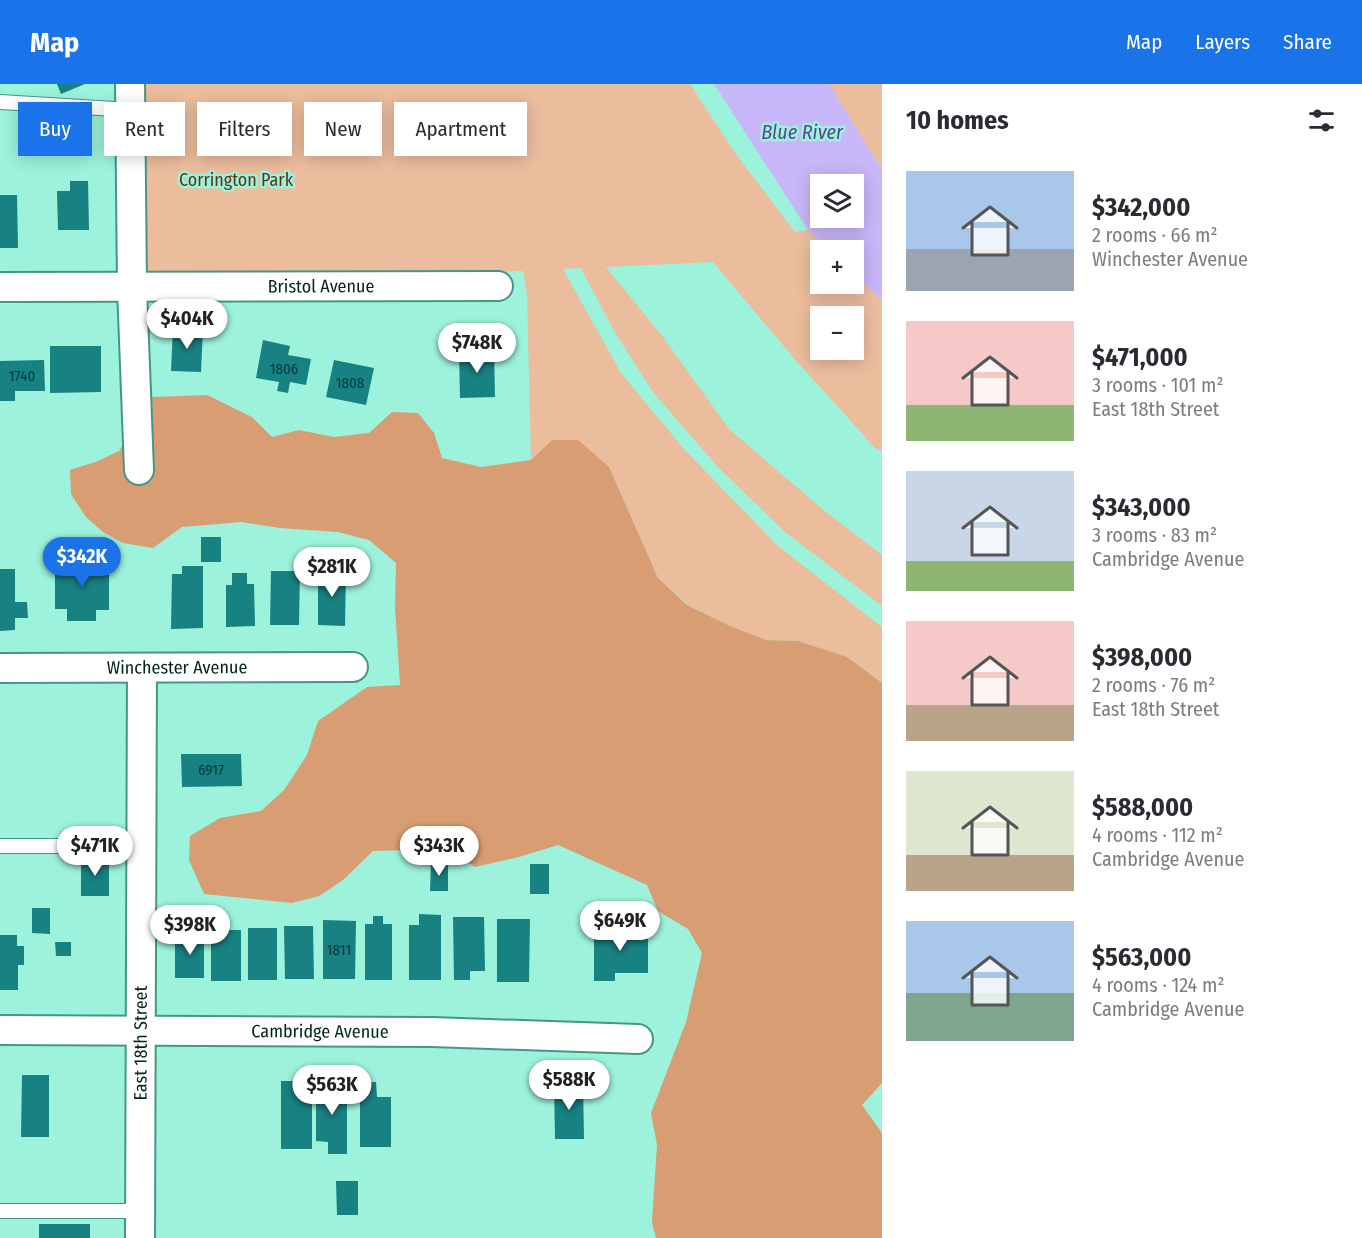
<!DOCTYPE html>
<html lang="en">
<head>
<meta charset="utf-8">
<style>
	body { margin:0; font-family:"Fira Sans Condensed",sans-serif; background:#f7f7f7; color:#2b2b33; height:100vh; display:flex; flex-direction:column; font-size:22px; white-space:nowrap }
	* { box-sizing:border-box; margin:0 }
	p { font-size:20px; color:#7c7c81 }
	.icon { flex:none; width:33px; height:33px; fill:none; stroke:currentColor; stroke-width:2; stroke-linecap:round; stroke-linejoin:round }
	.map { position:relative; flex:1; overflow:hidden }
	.drawer { display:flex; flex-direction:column; background:#fff; width:480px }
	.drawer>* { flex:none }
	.top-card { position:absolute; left:18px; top:18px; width:570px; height:54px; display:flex; gap:12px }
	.controls { position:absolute; left:810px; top:90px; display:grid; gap:12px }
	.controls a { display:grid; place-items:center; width:54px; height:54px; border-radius:0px; background:#fff; box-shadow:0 3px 15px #0003; font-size:30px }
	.price { position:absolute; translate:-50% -51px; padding:0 14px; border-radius:21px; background:#fff; color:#222; font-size:20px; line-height:39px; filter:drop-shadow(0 2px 3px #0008) }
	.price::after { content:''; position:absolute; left:50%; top:36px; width:18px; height:14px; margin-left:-9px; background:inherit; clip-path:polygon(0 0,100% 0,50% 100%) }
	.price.current { background:#1a73e8; color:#fff }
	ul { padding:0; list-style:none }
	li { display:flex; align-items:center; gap:18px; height:150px; padding:0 24px }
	li span { display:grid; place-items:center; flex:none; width:168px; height:120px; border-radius:0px; color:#555 }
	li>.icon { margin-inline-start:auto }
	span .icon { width:72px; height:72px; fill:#fffc; stroke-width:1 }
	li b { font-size:26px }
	h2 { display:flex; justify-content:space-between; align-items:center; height:72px; padding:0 24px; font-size:26px }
	.chip { padding:0 21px; border-radius:0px; background:#fff; box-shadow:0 3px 15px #0003; font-size:21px; line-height:54px }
	.chip.current { background:#1a73e8; color:#fff }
	header { display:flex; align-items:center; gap:36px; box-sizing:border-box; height:84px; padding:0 30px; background:#1a73e8; color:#fff }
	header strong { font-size:28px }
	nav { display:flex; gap:33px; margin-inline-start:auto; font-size:21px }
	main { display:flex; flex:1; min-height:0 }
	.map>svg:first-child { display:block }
</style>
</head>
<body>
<header>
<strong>Map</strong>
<nav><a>Map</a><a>Layers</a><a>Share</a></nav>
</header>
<main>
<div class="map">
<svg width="882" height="1154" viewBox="0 0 882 1154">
	<rect width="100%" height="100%" fill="#9df2dc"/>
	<path fill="#ebbd9d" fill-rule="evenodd" d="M137 0H690L735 69 795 148 808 146 830 166H820V200H854V189L882 217V368L875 364 792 272 713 178 606 183 663 253 729 345 821 424 882 471V522L785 448 717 382 653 308 614 247 581 184 563 185 621 289 683 364 778 462 882 543V599L847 573 798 557 766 556 728 541 688 521 658 494 609 383 552 356 531 376 527 211 523 187 170 194 157 193 146 185ZM820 232H854V266H820Z
		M829 0H882V83L877 78Z"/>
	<path fill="#d89d72" d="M207 311 252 333 272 353 299 346 334 353 369 349 392 328 418 329 434 349 442 374 481 383 531 376 552 356H578L609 383 658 494 687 521 728 541 766 556 798 557 847 573 882 599V999L862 1021 882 1049V1154H656L652 1138 657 1061 651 1029 686 938 702 869 688 845 658 827 647 801 558 761 519 773 475 783 447 765 373 767 343 796 319 812 292 819 204 810 189 776 190 752 220 734 261 727 284 706 307 671 318 637 367 603 400 601 395 524 396 479 369 456 338 448 280 444 241 438 182 443 153 464 123 459 103 448 86 433 71 410 70 386 98 377 119 367 152 313Z"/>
	<path fill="#c8b7f8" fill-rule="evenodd" d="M714 0H829L877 78 882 83V217L854 189V166H830L808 146ZM820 100H854V134H820Z"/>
	<path fill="#188182" d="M57 0H85L61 10Z
		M70 97H88L89 146H58L57 107H70Z
		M0 111H17L18 164H0Z
		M173 244 203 245 201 288 171 287Z
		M263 256 290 262 288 271 311 275 306 301 290 298 288 309 277 307 279 298 256 294Z
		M50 262H101V308L50 309Z
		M494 266 495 313 460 314 459 267Z
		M44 276 45 307H15V317H0V277Z
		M334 276 374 284 366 321 326 313Z
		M201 453H221V478H201Z
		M55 475H109V526H96V537H67V525H55Z
		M182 482H203V544L171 545 172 490H182Z
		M0 485H15V518H27L28 534H15V546L0 547Z
		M271 487H300L299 541H270Z
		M318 487H346L345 542 318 541Z
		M232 489H247V500H254L255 542 226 543V501H232Z
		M181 670H241L242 702 182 703Z
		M81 774H109V812H81Z
		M431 779H448V807H430Z
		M530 780H549V810H530Z
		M32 824H50V850L32 849Z
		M419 830 441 831V896H409V841H419Z
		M373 832H383V840H392V896H365V840H373Z
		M453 833H484L485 887H470V896H454Z
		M497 835H530L529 898H497Z
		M323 836 356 837 355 895H323Z
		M284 842H313L314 895H285Z
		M594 843 648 844V889H615V897H594Z
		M248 844H277V896H248Z
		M211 846H241V897H211Z
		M175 850H204V894H175Z
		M0 851H17V862H24V881H18V906H0Z
		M55 858H71V872H56Z
		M22 991H49V1053H21Z
		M281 997H305V1017H312V1065H281Z
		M316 998H347V1070H328V1058L316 1057Z
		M360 998H376L377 1013H391V1063H360Z
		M583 998 584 1055H555L554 999Z
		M336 1097H358V1131H337Z
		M39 1140H90V1154H39Z"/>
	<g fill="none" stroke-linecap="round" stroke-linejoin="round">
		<defs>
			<path id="lane" d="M0 18 131 26
				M0 762H141
				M0 1127H140"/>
			<g id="street">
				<path d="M130 0 132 204 139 386"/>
				<path id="s1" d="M0 203 498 202"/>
				<path id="s2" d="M0 584 353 583"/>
				<path id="s3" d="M0 946 432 948 638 955"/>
				<path id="s4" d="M140 1154 142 584"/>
			</g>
		</defs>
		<use href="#lane" stroke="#439885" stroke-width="16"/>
		<use href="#street" stroke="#439885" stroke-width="32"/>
		<use href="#lane" stroke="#fff" stroke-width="14"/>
		<use href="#street" stroke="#fff" stroke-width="28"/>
	</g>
	<g text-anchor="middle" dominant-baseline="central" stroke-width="5" stroke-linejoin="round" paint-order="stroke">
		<g font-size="15" fill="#063a36">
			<text x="284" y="285">1806</text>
			<text x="22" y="292">1740</text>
			<text x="350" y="299">1808</text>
			<text x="211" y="686">6917</text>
			<text x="339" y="866">1811</text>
		</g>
		<g font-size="18" fill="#5d3515" stroke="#9df2dc">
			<text x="236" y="96">Corrington Park</text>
		</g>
		<g font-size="18" fill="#00231c" stroke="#9df2dc">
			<text stroke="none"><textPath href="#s1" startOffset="321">Bristol Avenue</textPath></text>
			<text stroke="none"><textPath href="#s2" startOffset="177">Winchester Avenue</textPath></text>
			<text stroke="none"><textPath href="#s3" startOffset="320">Cambridge Avenue</textPath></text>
			<text stroke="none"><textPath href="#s4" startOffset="195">East 18th Street</textPath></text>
		</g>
		<g font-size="20" font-style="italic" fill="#5d4490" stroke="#9df2dc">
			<text x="802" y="48">Blue River</text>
		</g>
	</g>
</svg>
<div class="controls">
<a><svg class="icon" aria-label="layers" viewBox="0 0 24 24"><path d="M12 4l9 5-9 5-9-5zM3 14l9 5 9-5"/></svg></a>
<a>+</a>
<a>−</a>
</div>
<b class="price" style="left:187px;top:266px">$404K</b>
<b class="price" style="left:477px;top:290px">$748K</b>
<b class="price current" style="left:82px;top:504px">$342K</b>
<b class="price" style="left:332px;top:514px">$281K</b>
<b class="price" style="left:95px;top:793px">$471K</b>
<b class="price" style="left:439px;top:793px">$343K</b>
<b class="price" style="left:620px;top:868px">$649K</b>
<b class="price" style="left:190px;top:872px">$398K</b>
<b class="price" style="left:569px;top:1027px">$588K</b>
<b class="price" style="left:332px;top:1032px">$563K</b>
<div class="top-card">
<a class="chip current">Buy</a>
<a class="chip">Rent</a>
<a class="chip">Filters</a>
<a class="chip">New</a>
<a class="chip">Apartment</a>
</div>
</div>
<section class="drawer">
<h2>10 homes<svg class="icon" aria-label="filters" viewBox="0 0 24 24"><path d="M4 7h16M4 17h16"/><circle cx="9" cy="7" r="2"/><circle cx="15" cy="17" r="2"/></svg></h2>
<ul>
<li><span style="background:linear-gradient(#a9c7e8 65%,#9aa5b1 0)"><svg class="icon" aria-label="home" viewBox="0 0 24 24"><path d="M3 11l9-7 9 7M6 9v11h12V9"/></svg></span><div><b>$342,000</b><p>2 rooms · 66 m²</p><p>Winchester Avenue</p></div></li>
<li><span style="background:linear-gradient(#f6c9c9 70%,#8fb573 0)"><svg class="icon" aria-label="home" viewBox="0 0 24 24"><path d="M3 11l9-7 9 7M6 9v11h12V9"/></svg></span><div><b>$471,000</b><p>3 rooms · 101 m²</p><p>East 18th Street</p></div></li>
<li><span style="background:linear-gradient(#c9d6e8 75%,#8fb573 0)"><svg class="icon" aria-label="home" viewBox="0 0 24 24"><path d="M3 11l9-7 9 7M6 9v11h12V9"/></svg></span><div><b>$343,000</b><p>3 rooms · 83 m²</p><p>Cambridge Avenue</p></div></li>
<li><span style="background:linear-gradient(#f6c9c9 70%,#b9a48a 0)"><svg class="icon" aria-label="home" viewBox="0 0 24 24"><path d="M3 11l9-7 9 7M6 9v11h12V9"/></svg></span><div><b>$398,000</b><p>2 rooms · 76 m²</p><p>East 18th Street</p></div></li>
<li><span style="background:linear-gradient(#dfe7d0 70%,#b9a48a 0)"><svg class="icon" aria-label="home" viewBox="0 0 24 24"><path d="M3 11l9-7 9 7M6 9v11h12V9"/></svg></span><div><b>$588,000</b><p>4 rooms · 112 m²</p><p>Cambridge Avenue</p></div></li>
<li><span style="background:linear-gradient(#a9c7e8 60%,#7fa58c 0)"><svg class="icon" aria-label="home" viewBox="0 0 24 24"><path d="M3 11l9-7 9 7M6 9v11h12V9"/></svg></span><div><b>$563,000</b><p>4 rooms · 124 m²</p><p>Cambridge Avenue</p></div></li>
</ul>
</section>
</main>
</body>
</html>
